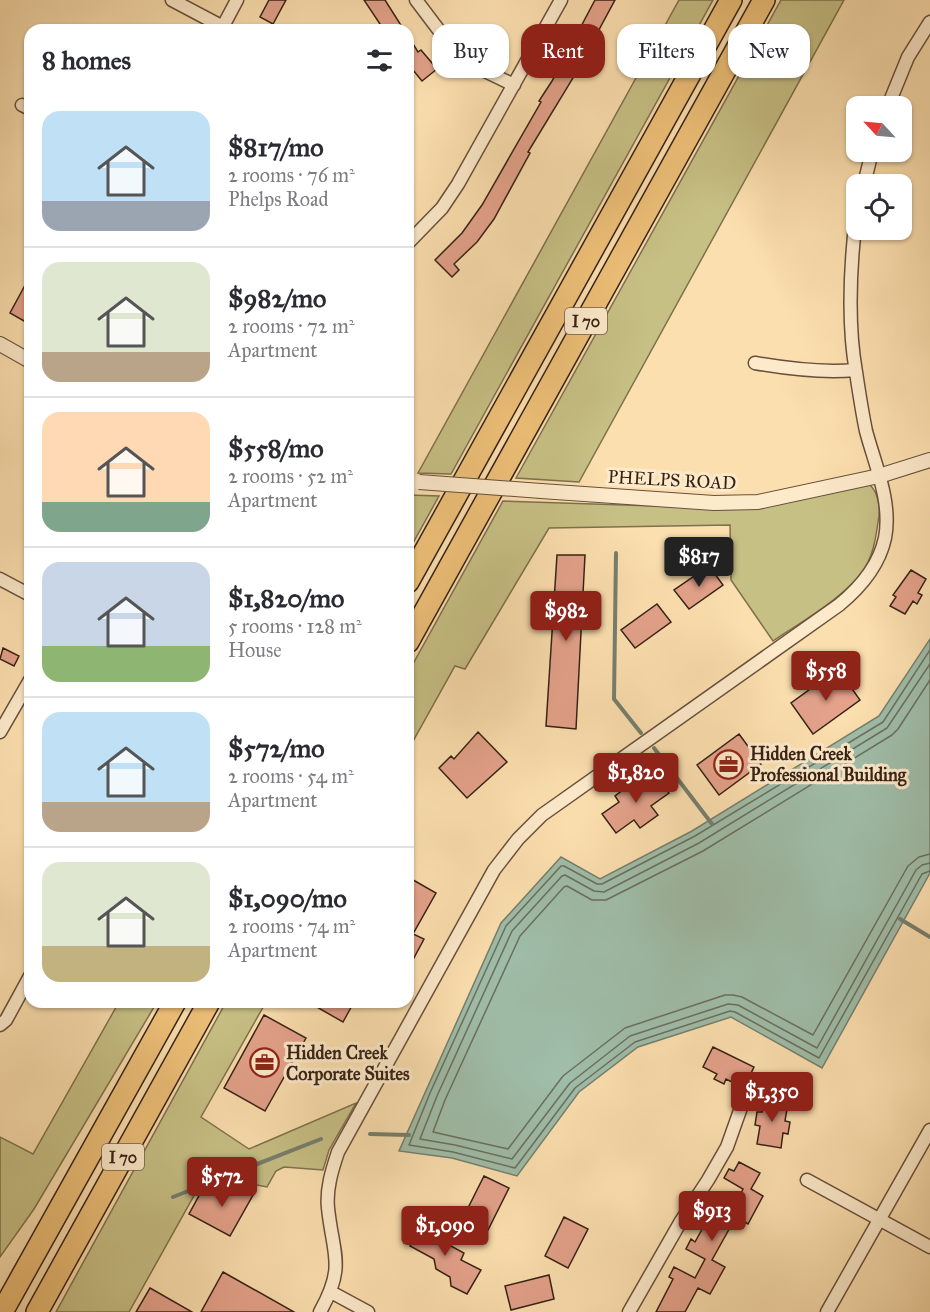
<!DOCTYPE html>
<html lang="en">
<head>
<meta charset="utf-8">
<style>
	body { margin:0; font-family:"IM FELL Great Primer",serif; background:#f7f7f7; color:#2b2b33; height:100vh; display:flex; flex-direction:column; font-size:22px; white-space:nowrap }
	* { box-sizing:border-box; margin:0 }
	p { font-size:20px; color:#7c7c81 }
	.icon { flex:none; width:33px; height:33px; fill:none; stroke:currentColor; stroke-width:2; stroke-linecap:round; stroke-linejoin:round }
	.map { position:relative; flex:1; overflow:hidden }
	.sheet { position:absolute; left:24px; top:24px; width:390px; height:984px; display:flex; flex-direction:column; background:#fff; border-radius:18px; box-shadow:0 2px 4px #0004 }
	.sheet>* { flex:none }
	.guide { position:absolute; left:432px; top:24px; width:408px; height:54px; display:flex; gap:12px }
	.needle { width:39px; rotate:296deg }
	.buttons { position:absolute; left:846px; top:96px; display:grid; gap:12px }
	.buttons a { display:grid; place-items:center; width:66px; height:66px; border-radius:12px; background:#fff; box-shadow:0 2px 4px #0004; font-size:30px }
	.price { position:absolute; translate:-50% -51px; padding:0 14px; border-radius:6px; background:#8f2418; color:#fff; font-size:20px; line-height:39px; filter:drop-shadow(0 2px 3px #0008) }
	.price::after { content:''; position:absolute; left:50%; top:36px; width:18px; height:14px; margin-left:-9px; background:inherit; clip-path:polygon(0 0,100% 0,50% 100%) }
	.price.active { background:#222; color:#fff }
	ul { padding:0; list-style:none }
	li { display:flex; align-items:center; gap:18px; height:150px; padding:0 18px }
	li+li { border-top:2px solid #e1e1e2 }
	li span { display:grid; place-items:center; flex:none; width:168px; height:120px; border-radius:18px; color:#555 }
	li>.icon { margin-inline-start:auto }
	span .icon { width:72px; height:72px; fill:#fffc; stroke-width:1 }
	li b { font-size:26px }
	h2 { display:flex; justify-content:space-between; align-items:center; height:72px; padding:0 18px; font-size:26px }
	.chip { padding:0 21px; border-radius:18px; background:#fff; box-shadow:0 2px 4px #0004; font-size:21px; line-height:54px }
	.chip.active { background:#8f2418; color:#fff }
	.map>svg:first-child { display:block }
</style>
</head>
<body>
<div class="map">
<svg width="930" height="1312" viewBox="0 0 930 1312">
	<rect width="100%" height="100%" fill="#fcdfaf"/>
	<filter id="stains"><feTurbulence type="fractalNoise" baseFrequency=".00333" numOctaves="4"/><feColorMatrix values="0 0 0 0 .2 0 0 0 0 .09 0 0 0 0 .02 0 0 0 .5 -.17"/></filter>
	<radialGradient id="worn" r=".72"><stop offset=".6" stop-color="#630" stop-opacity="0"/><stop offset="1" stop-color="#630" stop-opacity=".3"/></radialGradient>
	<path fill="#c7c085" stroke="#7e704d" stroke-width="1.5" d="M679 0H713L451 474 418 473Z
		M781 0H844L579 482 516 478Z
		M869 484C879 493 881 509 878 522 876 536 874 550 868 562 853 593 801 622 773 641L731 580 730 525 549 528 465 669 455 666 408 750V673L503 501 717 508Z
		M408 495 439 496 408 552Z
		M119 1002H157L34 1209 0 1257V1137L33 1154Z
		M226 1002H266L201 1117 249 1149 356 1103 329 1150 323 1170 284 1167 276 1171 267 1187 236 1181 195 1194 129 1312H56Z"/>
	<path fill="#9fbda9" stroke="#757f6e" stroke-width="1.5" d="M930 639V873L822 1068 731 1017 638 1047 579 1092 517 1176 452 1158 399 1151 501 923 561 857 600 879 692 831 879 716Z"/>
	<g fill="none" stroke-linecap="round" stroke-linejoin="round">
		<path stroke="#6a6f5f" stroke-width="1.5" d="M930 650 883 722 695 836 602 884H597L564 866H561L506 926 430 1093 409 1145 453 1152 515 1168 575 1088 635 1042 730 1011 735 1012 819 1058 922 874 930 871
			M930 664 887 728 699 843 604 892 594 891 565 875 562 876 512 931 437 1096 420 1139 455 1145 512 1159 570 1083 630 1036 728 1004 738 1005 817 1048 916 870 922 865 930 863
			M930 680 898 729 892 735 703 851 606 900H592L567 886 564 887 520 936 445 1100 433 1132 508 1149 563 1076 625 1028 725 995H733L742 997 813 1035 908 866 919 857 930 854"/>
		<path stroke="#757f6e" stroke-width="4" d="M616 553 614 699 641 733
			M654 748 712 824
			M900 919 930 937
			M370 1134 409 1135
			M173 1197 321 1139"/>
	</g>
	<path fill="#e4a28b" stroke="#362115" stroke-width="1.5" d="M269 0H286L273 24 260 17Z
		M364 0H385L404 30H384Z
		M595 0H615L573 78 528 152 530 153 494 219 477 242 454 264 459 270 452 277 435 260 462 233 482 205 541 102 539 101 552 81Z
		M408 36 418 52 421 50 437 69 422 81 408 64Z
		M30 276V311L24 321 10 313Z
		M557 555H585L576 729 546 726Z
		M709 566 723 585 689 609 674 590Z
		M911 570 926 579 918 593 922 595 917 604 913 601 905 614 890 606 896 597 893 595Z
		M657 604 671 622 635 648 621 630Z
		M3 648 19 656 14 666 0 659Z
		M838 669 860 700 813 734 791 703Z
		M478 732 507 762 467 798 439 768 451 756 454 759Z
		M739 734 761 764 719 795 697 765Z
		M656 774 669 793 651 806 658 815 640 828 634 820 616 833 602 814 619 802 615 796 631 784 635 789Z
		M408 877 436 893 413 934 424 939 408 969Z
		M308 1002H354L343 1022Z
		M264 1015 306 1038 265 1111 224 1088Z
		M713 1047 754 1067 744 1088 726 1079 724 1084 714 1079 717 1074 703 1067Z
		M764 1099 788 1103 785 1121 790 1122 788 1134 783 1133 781 1148 757 1144 760 1126 755 1125 757 1112H762Z
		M739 1162 760 1173 751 1189 763 1196 748 1224 736 1217 727 1233 712 1260 725 1267 710 1294 698 1288 685 1312H656L673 1279 669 1277 674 1267 695 1278 705 1259 686 1249 691 1239 695 1242 706 1222 705 1221 711 1209 707 1206 712 1196 733 1208 743 1189 724 1178 729 1169 734 1171Z
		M484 1176 509 1188 488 1230 463 1218Z
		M234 1187 253 1195 230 1236 189 1214 200 1194 220 1188Z
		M564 1217 588 1229 568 1268 545 1256Z
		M429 1219 434 1234 445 1240 449 1245 464 1253 461 1260 481 1270 467 1294 451 1286 450 1277 436 1269 434 1259 410 1246 418 1233 415 1224Z
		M223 1272 294 1312H201Z
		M549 1275 554 1299 511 1310 505 1286Z
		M150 1288 192 1312H136Z"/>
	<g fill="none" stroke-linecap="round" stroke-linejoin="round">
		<defs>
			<path id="minor" d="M172 0 223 27
				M416 0 450 45 481 69 514 85
				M221 30 237 0
				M22 105 30 109
				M888 106 908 57 930 22
				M864 184 872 152
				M408 243 442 208 458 184 561 0
				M755 363C789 369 821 373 855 370
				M0 579 30 595
				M0 732 30 680
				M0 1025 6 1020 30 976
				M807 1180 930 1247
				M331 1292 368 1312
				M320 1312C346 1265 333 1256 328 1208 326 1189 332 1170 338 1152L494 870 518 839 542 815 839 605C861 587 879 566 885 538 892 502 875 465 866 431 862 412 859 392 856 372 847 321 850 268 856 217
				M629 1312 681 1221 708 1180 727 1147 743 1102
				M827 1312 930 1130"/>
			<path id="tertiary" d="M0 344 30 361
				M541 491 714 503 758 502 879 476 930 460"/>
			<path id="motorway" d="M408 582 731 0
				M408 642 764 0
				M2 1312 175 1002
				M37 1312 209 1002"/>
		</defs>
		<use href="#minor" stroke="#68503c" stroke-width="15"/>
		<use href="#tertiary" stroke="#68503c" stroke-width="16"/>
		<use href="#motorway" stroke="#362115" stroke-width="24"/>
		<use href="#minor" stroke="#fdeacb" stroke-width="12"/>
		<use href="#tertiary" stroke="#fdeacb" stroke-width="14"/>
		<use href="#motorway" stroke="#eec078" stroke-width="21"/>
		<defs>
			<path id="tertiary-bridge" d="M419 482 541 491"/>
		</defs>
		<use href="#tertiary-bridge" stroke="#68503c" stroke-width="16" stroke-linecap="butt"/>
		<use href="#tertiary-bridge" stroke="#fdeacb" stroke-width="14"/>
	</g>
	<defs>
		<symbol id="office-ring" viewBox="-11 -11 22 22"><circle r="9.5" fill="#fdeacb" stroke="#8f2418" stroke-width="1.5"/><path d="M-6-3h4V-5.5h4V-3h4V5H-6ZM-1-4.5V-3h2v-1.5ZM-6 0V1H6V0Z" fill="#8f2418"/></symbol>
	</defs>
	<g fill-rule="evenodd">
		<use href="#office-ring" x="712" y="748" width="33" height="33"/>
		<use href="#office-ring" x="248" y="1046" width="33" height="33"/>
	</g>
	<g text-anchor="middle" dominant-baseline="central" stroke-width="6" stroke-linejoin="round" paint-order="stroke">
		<g fill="#fdeacb" stroke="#725d4c" stroke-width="1.5">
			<rect x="565" y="308" width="42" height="26" rx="4.5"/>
			<rect x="102" y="1144" width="42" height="26" rx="4.5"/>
		</g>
		<g font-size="16" font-weight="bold" fill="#362115">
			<text x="586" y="321">I 70</text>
			<text x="123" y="1157">I 70</text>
		</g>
		<g font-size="18" fill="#362115" stroke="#fdeacb">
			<text transform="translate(672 480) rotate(3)">PHELPS ROAD</text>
		</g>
		<g font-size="18" font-weight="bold" fill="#362115" stroke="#fdeacb" text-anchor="start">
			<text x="750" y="754">Hidden Creek<tspan x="750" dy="21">Professional Building</tspan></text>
			<text x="286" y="1053">Hidden Creek<tspan x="286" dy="21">Corporate Suites</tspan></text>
		</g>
	</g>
	<rect width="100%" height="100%" filter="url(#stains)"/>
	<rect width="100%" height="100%" fill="url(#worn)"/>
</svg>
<div class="buttons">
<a><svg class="needle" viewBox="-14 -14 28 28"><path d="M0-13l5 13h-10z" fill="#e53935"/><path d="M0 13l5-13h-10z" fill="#7c7c81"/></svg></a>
<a><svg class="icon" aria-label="locate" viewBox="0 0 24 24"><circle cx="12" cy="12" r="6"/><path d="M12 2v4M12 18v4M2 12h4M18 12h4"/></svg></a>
</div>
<b class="price active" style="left:699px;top:588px">$817</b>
<b class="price" style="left:566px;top:642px">$982</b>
<b class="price" style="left:826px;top:702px">$558</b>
<b class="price" style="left:636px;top:804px">$1,820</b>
<b class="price" style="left:772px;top:1123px">$1,350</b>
<b class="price" style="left:222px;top:1208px">$572</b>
<b class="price" style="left:712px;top:1242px">$913</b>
<b class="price" style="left:445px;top:1257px">$1,090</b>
<div class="guide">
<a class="chip">Buy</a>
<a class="chip active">Rent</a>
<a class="chip">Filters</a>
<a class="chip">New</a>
</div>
<section class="sheet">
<h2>8 homes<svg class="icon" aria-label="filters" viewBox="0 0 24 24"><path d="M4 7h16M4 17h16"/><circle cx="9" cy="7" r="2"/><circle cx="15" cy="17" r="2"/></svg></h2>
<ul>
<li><span style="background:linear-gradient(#bfe0f5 75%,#9aa5b1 0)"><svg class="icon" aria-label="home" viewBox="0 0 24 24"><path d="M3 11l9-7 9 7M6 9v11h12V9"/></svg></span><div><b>$817/mo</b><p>2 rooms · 76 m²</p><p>Phelps Road</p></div></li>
<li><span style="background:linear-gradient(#dfe7d0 75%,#b9a48a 0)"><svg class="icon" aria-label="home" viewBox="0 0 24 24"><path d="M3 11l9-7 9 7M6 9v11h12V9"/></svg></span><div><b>$982/mo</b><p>2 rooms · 72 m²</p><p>Apartment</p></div></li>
<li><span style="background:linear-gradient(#ffd9b3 75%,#7fa58c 0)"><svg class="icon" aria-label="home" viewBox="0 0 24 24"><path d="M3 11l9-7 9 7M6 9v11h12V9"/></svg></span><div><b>$558/mo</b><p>2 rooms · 52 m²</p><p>Apartment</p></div></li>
<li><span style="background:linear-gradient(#c9d6e8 70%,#8fb573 0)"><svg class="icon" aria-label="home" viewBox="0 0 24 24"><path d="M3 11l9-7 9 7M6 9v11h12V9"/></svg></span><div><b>$1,820/mo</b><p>5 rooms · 128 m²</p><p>House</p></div></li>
<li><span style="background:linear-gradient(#bfe0f5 75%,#b9a48a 0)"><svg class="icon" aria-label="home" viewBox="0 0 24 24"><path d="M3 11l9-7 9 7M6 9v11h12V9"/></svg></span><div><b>$572/mo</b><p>2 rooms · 54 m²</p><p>Apartment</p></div></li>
<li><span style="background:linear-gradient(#dfe7d0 70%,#c2b280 0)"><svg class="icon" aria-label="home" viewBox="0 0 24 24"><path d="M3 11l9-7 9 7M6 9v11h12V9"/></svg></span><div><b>$1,090/mo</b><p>2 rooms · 74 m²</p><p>Apartment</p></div></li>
</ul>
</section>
</div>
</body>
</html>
